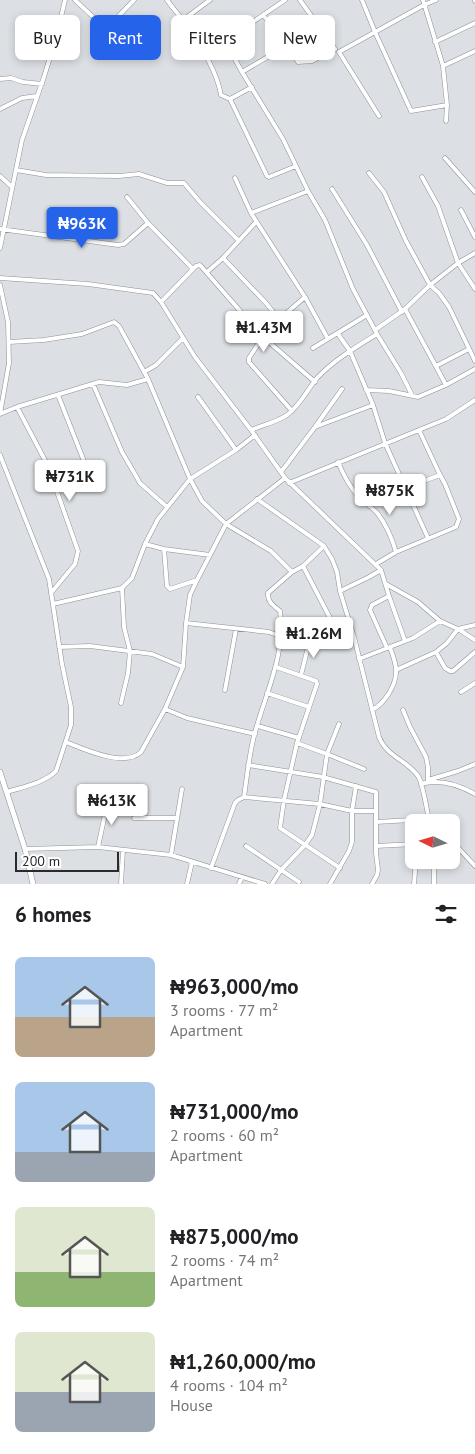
<!DOCTYPE html>
<html lang="en">
<head>
<meta charset="utf-8">
<style>
	body { margin:0; font-family:"PT Sans",sans-serif; background:#f6f6f6; color:#202124; height:100vh; display:flex; flex-direction:column; font-size:19px; white-space:nowrap }
	* { box-sizing:border-box; margin:0 }
	p { font-size:16px; color:#757577 }
	.icon { flex:none; width:28px; height:28px; fill:none; stroke:currentColor; stroke-width:2; stroke-linecap:round; stroke-linejoin:round }
	.map { position:relative; height:884px; overflow:hidden }
	.side { display:flex; flex-direction:column; background:#fff; flex:1 }
	.side>* { flex:none }
	.hud { position:absolute; left:15px; top:15px; width:445px; height:45px; display:flex; gap:10px }
	.needle { width:32px; rotate:275deg }
	.controls { position:absolute; left:405px; top:814px; display:grid; gap:10px }
	.controls a { display:grid; place-items:center; width:55px; height:55px; border-radius:8px; background:#fff; box-shadow:0 2px 8px #0003; font-size:25px }
	.scale { position:absolute; left:15px; bottom:12px; width:104px; box-sizing:border-box; padding-left:5px; border:2px solid #292a2b; border-top:0; font-size:14px; line-height:18px; white-space:nowrap; color:#292a2b; -webkit-text-stroke:4px #fff; paint-order:stroke }
	.price { position:absolute; translate:-50% -42px; padding:0 11px; border-radius:5px; background:#fff; color:#222; font-size:16px; line-height:32px; filter:drop-shadow(0 1px 2px #0008) }
	.price::after { content:''; position:absolute; left:50%; top:30px; width:15px; height:11px; margin-left:-8px; background:inherit; clip-path:polygon(0 0,100% 0,50% 100%) }
	.price.on { background:#2563eb; color:#fff }
	ul { padding:0; list-style:none }
	li { display:flex; align-items:center; gap:15px; height:125px; padding:0 15px }
	li span { display:grid; place-items:center; flex:none; width:140px; height:100px; border-radius:8px; color:#555 }
	li>.icon { margin-inline-start:auto }
	span .icon { width:60px; height:60px; fill:#fffc; stroke-width:1 }
	li b { font-size:21px }
	h2 { display:flex; justify-content:space-between; align-items:center; height:60px; padding:0 15px; font-size:21px }
	.chip { padding:0 18px; border-radius:8px; background:#fff; box-shadow:0 2px 8px #0003; font-size:18px; line-height:45px }
	.chip.on { background:#2563eb; color:#fff }
	.map>svg:first-child { display:block }
</style>
</head>
<body>
<div class="map">
<svg width="475" height="884" viewBox="0 0 475 884">
	<rect width="100%" height="100%" fill="#dcdfe3"/>
	<g fill="none" stroke-linecap="round" stroke-linejoin="round">
		<defs>
			<path id="minor" d="M75 0 125 47
				M167 0C174 10 182 18 189 28 202 48 217 72 221 95L230 99 267 176 269 177 296 166
				M300 0 335 49
				M362 0 375 32 424 5 436 0
				M423 0 443 66 475 51
				M475 0V1
				M263 15 288 45 298 62 312 61 335 49
				M183 20 210 0
				M106 29 134 0
				M225 41 242 72 283 139 308 191 325 220 353 289 377 334 401 373 412 395
				M435 42 475 23
				M203 51 225 41 285 0
				M443 66 447 105 446 121
				M242 72 288 45
				M0 79 11 78 23 82 42 84
				M230 99 252 87
				M0 109 22 98 37 96
				M379 116 339 52 375 32 411 111 447 105
				M445 158 475 192
				M16 170 46 175 119 176 139 174 167 183H184L200 202 238 240
				M369 173 384 192 406 241 430 285 439 293 449 307 475 361
				M0 176 12 187
				M422 177 438 206 458 263 475 289
				M235 178 251 213 305 297 328 339
				M332 189 367 245 402 312
				M127 197 148 223 193 269
				M461 210 475 237
				M251 213 308 191
				M0 229 118 245 124 244 148 223
				M0 248 22 140 44 77 57 34 65 0
				M223 258 265 302 279 319
				M207 272 223 258 256 222
				M0 278 88 284 153 293 161 302 195 357 251 430 285 478 381 570
				M0 285 8 322 9 363 0 414
				M161 302 196 266 200 265 262 336 315 382
				M405 309 446 385
				M375 330 405 309 430 285 458 263 475 253
				M338 334 350 351 373 405 385 443 428 538
				M9 342 44 340 82 334 114 322 119 326 148 379 190 479 202 501 226 524 271 551 292 572 303 566 324 546
				M313 348 367 315
				M436 366 469 349
				M144 372 156 365 183 338
				M93 384 122 452 140 483 167 507
				M366 390 389 391 418 397 446 385 475 369
				M58 395 91 479
				M198 397 236 450
				M17 407 48 466 78 551 75 564 51 593
				M292 411 249 362V358L268 329 305 297
				M0 414 17 407 99 382 127 385 148 379
				M315 427 373 405
				M251 430C263 425 277 422 287 415 300 406 307 390 317 378 334 360 356 347 377 334
				M0 455 49 579 62 664 71 707V725L56 771C44 783 23 787 7 792
				M338 462C343 474 349 486 358 496 364 502 372 507 378 514 387 526 392 538 396 552L376 564
				M281 472 315 427 342 389
				M289 483 446 419 475 400
				M257 499 324 546 332 559 337 572 340 591 369 577 381 570 389 596 405 641
				M369 506 386 495 440 475
				M145 544 164 549 210 555
				M164 549 167 586 170 589 197 580
				M396 552 456 527 459 519 445 484 439 473 419 430
				M303 566 342 641
				M386 584 418 602 440 621
				M340 591 354 637 379 737C387 757 407 760 418 776 422 781 428 814 429 822
				M53 604 122 588 132 578 145 544 158 519 190 479 236 450 255 435
				M186 623 269 632 277 635 281 638 342 641 354 637
				M59 647 90 646 152 654 183 667
				M387 648 370 610 372 605 389 596
				M436 652 445 668 450 671H453L475 652
				M359 659 413 638 440 621 458 629 475 625
				M276 667 316 681 317 684 297 743 284 800 280 828 340 868
				M396 670 436 652 447 643 458 629 475 640
				M301 675 310 639
				M225 690 236 629
				M461 692 475 683
				M267 693 309 707
				M121 703 128 673 130 651 124 627 122 588
				M165 709 187 718 255 734
				M372 710C384 704 397 685 396 670 396 662 392 654 390 647
				M403 710 410 727 426 757 428 767V782
				M339 724 327 754 364 769
				M258 726 299 738
				M66 742C84 749 124 768 141 752L165 709 183 667 186 623 190 595 197 580 226 524 285 478
				M248 765 323 777 376 792V853L378 870 377 875 372 884
				M428 780 458 771 475 764
				M421 784C439 779 459 785 475 794
				M244 797 320 804 352 811H376
				M134 818H177
				M376 822 429 819 435 822
				M451 840 475 866
				M246 846 299 882
				M376 846 414 844
				M98 847 107 805 109 800
				M25 849 98 847 171 855 265 884
				M171 855 182 789
				M211 868 235 803 238 800 244 797C247 776 249 756 254 736 265 694 286 655 280 611 274 606 267 602 268 593L292 572
				M121 884 123 850
				M187 884 192 862
				M239 884 242 877
				M272 884 281 870 305 845 312 835 320 804 327 754 297 743
				M330 884 349 851 352 842V811L356 786
				M414 884 416 860
				M434 884V860"/>
			<path id="tertiary" d="M0 772 25 849 33 884"/>
		</defs>
		<use href="#minor" stroke="#8d9094" stroke-width="5"/>
		<use href="#tertiary" stroke="#8d9094" stroke-width="6"/>
		<use href="#minor" stroke="#fff" stroke-width="4"/>
		<use href="#tertiary" stroke="#fff" stroke-width="5"/>
	</g>
</svg>
<div class="controls">
<a><svg class="needle" viewBox="-14 -14 28 28"><path d="M0-13l5 13h-10z" fill="#e53935"/><path d="M0 13l5-13h-10z" fill="#757577"/></svg></a>
</div>
<div class="scale">200 m</div>
<b class="price on" style="left:82px;top:249px">₦963K</b>
<b class="price" style="left:264px;top:353px">₦1.43M</b>
<b class="price" style="left:70px;top:502px">₦731K</b>
<b class="price" style="left:390px;top:516px">₦875K</b>
<b class="price" style="left:314px;top:659px">₦1.26M</b>
<b class="price" style="left:112px;top:826px">₦613K</b>
<div class="hud">
<a class="chip">Buy</a>
<a class="chip on">Rent</a>
<a class="chip">Filters</a>
<a class="chip">New</a>
</div>
</div>
<section class="side">
<h2>6 homes<svg class="icon" aria-label="filters" viewBox="0 0 24 24"><path d="M4 7h16M4 17h16"/><circle cx="9" cy="7" r="2"/><circle cx="15" cy="17" r="2"/></svg></h2>
<ul>
<li><span style="background:linear-gradient(#a9c7e8 60%,#b9a48a 0)"><svg class="icon" aria-label="home" viewBox="0 0 24 24"><path d="M3 11l9-7 9 7M6 9v11h12V9"/></svg></span><div><b>₦963,000/mo</b><p>3 rooms · 77 m²</p><p>Apartment</p></div></li>
<li><span style="background:linear-gradient(#a9c7e8 70%,#9aa5b1 0)"><svg class="icon" aria-label="home" viewBox="0 0 24 24"><path d="M3 11l9-7 9 7M6 9v11h12V9"/></svg></span><div><b>₦731,000/mo</b><p>2 rooms · 60 m²</p><p>Apartment</p></div></li>
<li><span style="background:linear-gradient(#dfe7d0 65%,#8fb573 0)"><svg class="icon" aria-label="home" viewBox="0 0 24 24"><path d="M3 11l9-7 9 7M6 9v11h12V9"/></svg></span><div><b>₦875,000/mo</b><p>2 rooms · 74 m²</p><p>Apartment</p></div></li>
<li><span style="background:linear-gradient(#dfe7d0 60%,#9aa5b1 0)"><svg class="icon" aria-label="home" viewBox="0 0 24 24"><path d="M3 11l9-7 9 7M6 9v11h12V9"/></svg></span><div><b>₦1,260,000/mo</b><p>4 rooms · 104 m²</p><p>House</p></div></li>
</ul>
</section>
</body>
</html>
